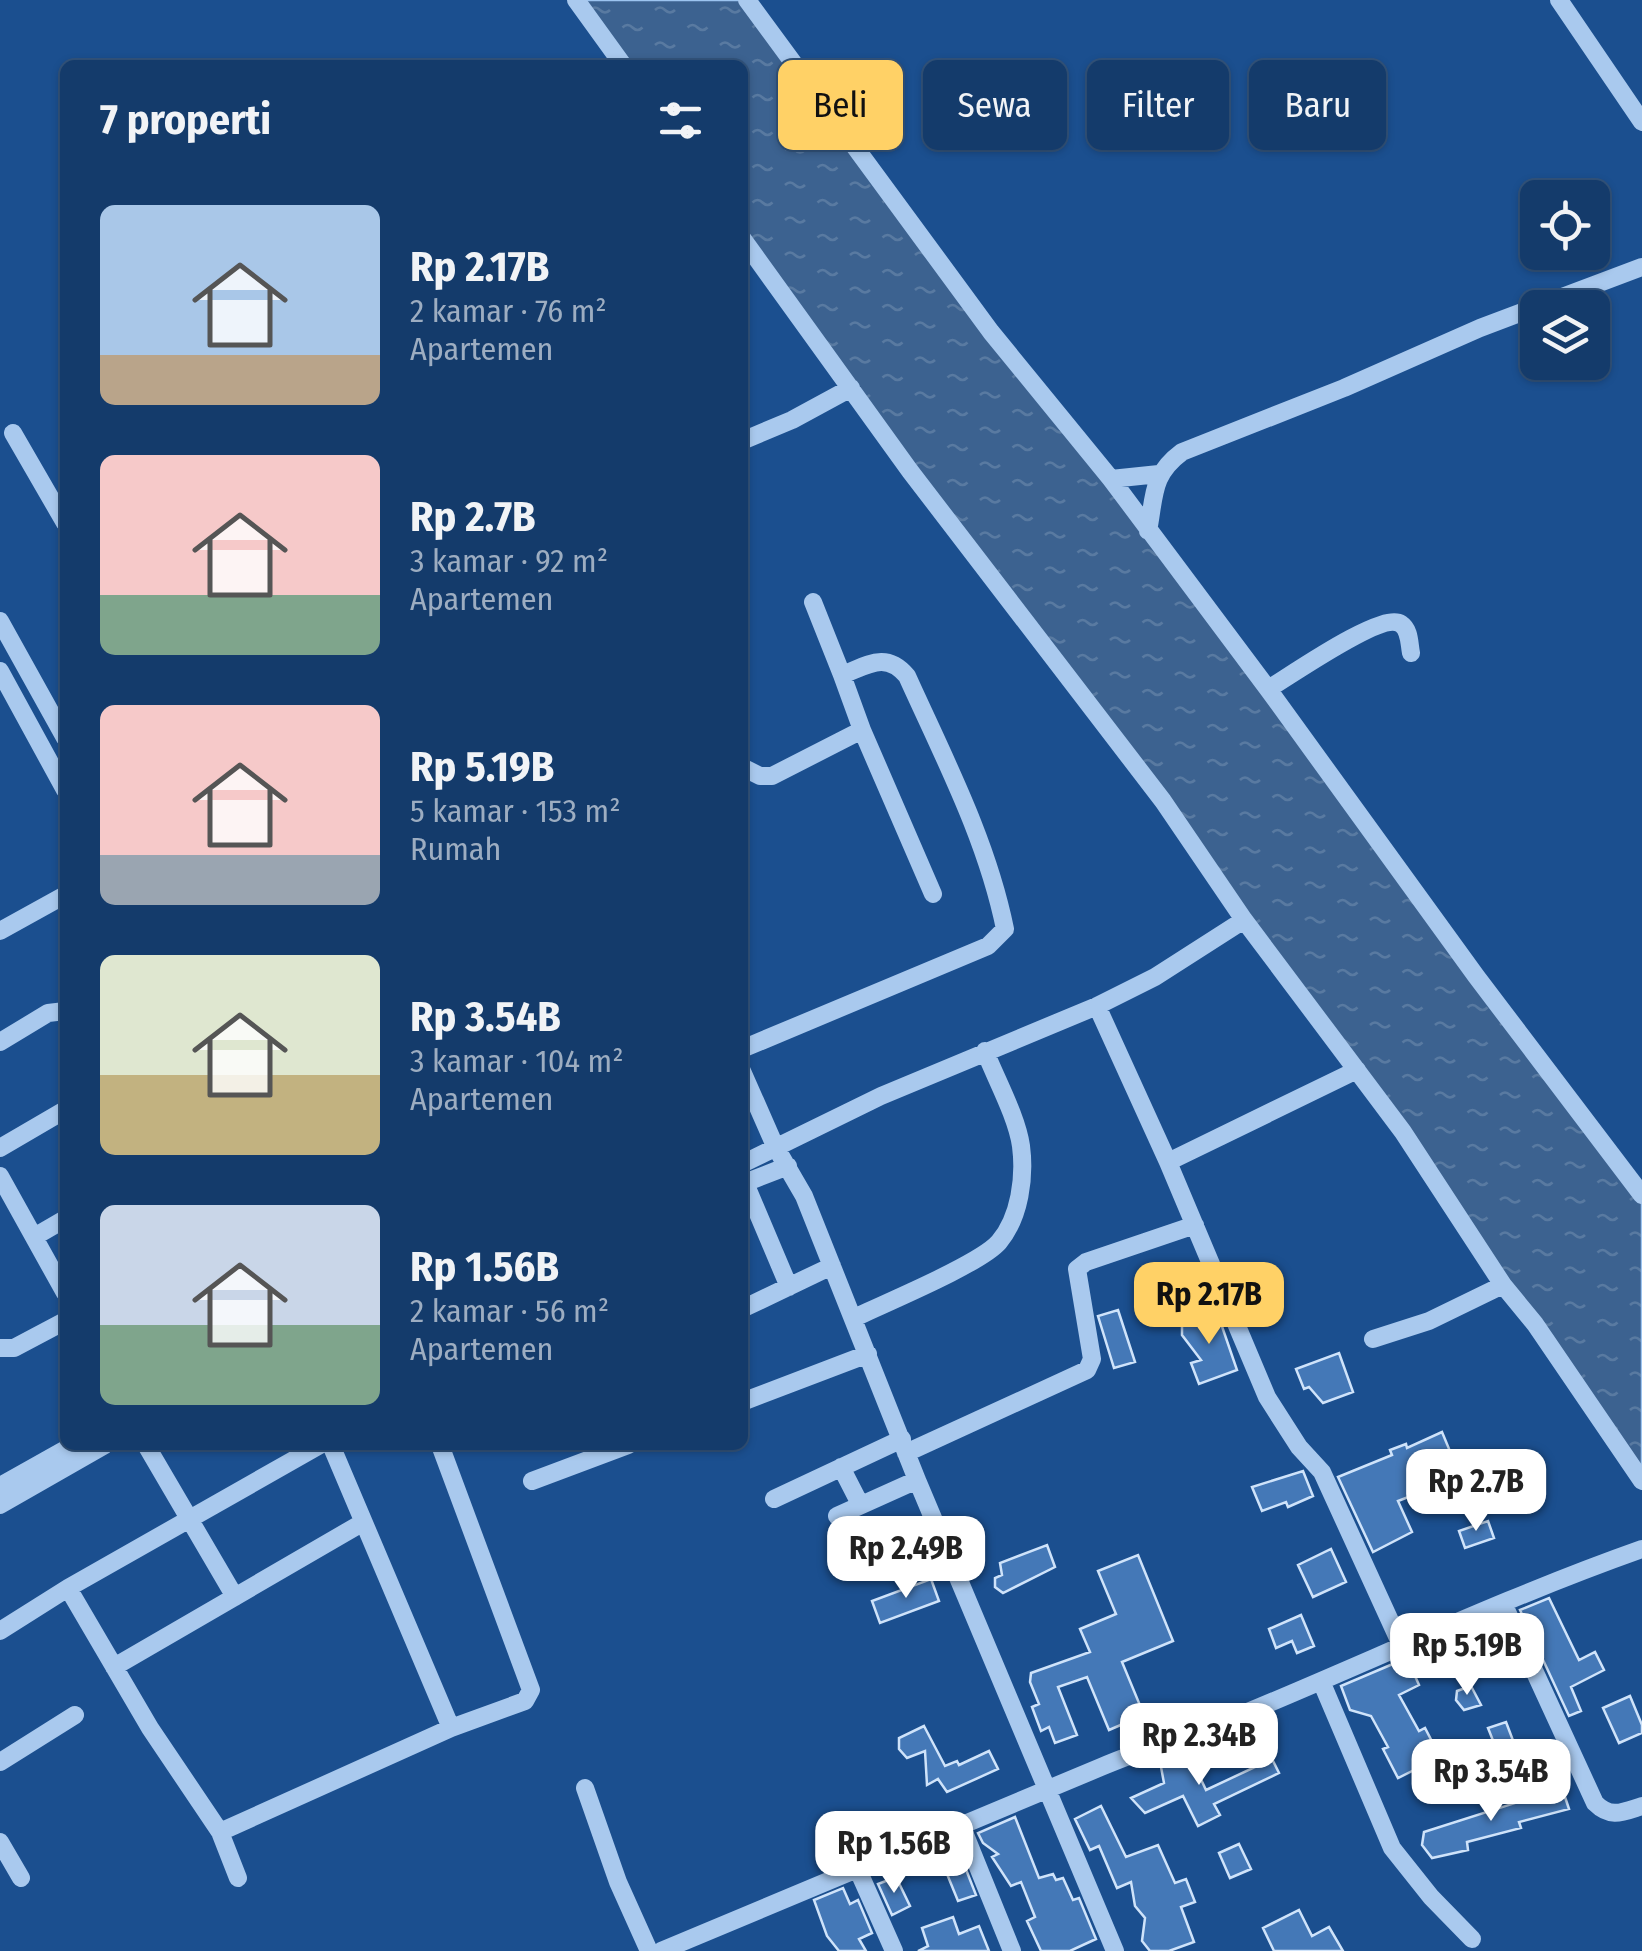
<!DOCTYPE html>
<html lang="id">
<head>
<meta charset="utf-8">
<style>
	body { margin:0; font-family:"Fira Sans Condensed",sans-serif; background:#1d4271; color:#f1f3f6; height:100vh; display:flex; flex-direction:column; font-size:38px; white-space:nowrap }
	* { box-sizing:border-box; margin:0 }
	p { font-size:32px; color:#9dadc1 }
	.icon { flex:none; width:55px; height:55px; fill:none; stroke:currentColor; stroke-width:2; stroke-linecap:round; stroke-linejoin:round }
	.map { position:relative; flex:1; overflow:hidden }
	.drawer { position:absolute; left:60px; top:60px; width:688px; height:1390px; display:flex; flex-direction:column; background:#143b6b; border-radius:15px; box-shadow:0 2px 8px #0004,0 0 0 2px #33557e }
	.drawer>* { flex:none }
	.guide { position:absolute; left:778px; top:60px; width:712px; height:90px; display:flex; gap:20px }
	.tools { position:absolute; left:1520px; top:180px; display:grid; gap:20px }
	.tools a { display:grid; place-items:center; width:90px; height:90px; border-radius:15px; background:#143b6b; box-shadow:0 2px 8px #0004,0 0 0 2px #33557e; font-size:50px }
	.price { position:absolute; translate:-50% -85px; padding:0 22px; border-radius:20px; background:#fff; color:#222; font-size:32px; line-height:65px; filter:drop-shadow(0 2px 5px #0008) }
	.price::after { content:''; position:absolute; left:50%; top:60px; width:30px; height:22px; margin-left:-15px; background:inherit; clip-path:polygon(0 0,100% 0,50% 100%) }
	.price.active { background:#ffd166; color:#111 }
	ul { padding:0; list-style:none }
	li { display:flex; align-items:center; gap:30px; height:250px; padding:0 40px }
	li span { display:grid; place-items:center; flex:none; width:280px; height:200px; border-radius:15px; color:#555 }
	li>.icon { margin-inline-start:auto }
	span .icon { width:120px; height:120px; fill:#fffc; stroke-width:1 }
	li b { font-size:42px }
	h2 { display:flex; justify-content:space-between; align-items:center; height:120px; padding:0 40px; font-size:42px }
	.pill { padding:0 35px; border-radius:15px; background:#143b6b; box-shadow:0 2px 8px #0004,0 0 0 2px #33557e; font-size:35px; line-height:90px }
	.pill.active { background:#ffd166; color:#111 }
	.map>svg:first-child { display:block }
</style>
</head>
<body>
<div class="map">
<svg width="1642" height="1951" viewBox="0 0 1642 1951">
	<defs>
		<pattern id="water-ripples" width="26" height="14" patternUnits="userSpaceOnUse" patternTransform="scale(2.5)"><rect width="26" height="14" fill="#3c6290"/><path d="M2 4q2-2 4 0t4 0M15 11q2-2 4 0t4 0" fill="none" stroke="#597aa1"/></pattern>
	</defs>
	<rect width="100%" height="100%" fill="#1b4f8f"/>
	<path fill="url(#water-ripples)" stroke="#9cc4f0" stroke-width="2.5" d="M576 0H747L1642 1195V1481L1447 1196 743 238 742 65H623Z"/>
	<path fill="#4478b7" stroke="#cfe3fa" stroke-width="2.5" d="M1216 1309 1237 1370 1199 1384 1191 1363 1201 1360 1182 1335V1322Z
		M1118 1310 1135 1362 1114 1368 1098 1316Z
		M1339 1353 1353 1392 1323 1403 1309 1387 1304 1389 1296 1369Z
		M1442 1432 1452 1456 1417 1472 1424 1491 1398 1501 1412 1532 1373 1552 1338 1477 1392 1455 1390 1450 1406 1444 1407 1448Z
		M1303 1471 1313 1496 1288 1507 1286 1502 1262 1511 1252 1487Z
		M1488 1521 1494 1538 1465 1548 1459 1531Z
		M1047 1545 1055 1567 1003 1593 995 1587V1578L1002 1575 1000 1563Z
		M1331 1549 1346 1582 1313 1597 1298 1565Z
		M1138 1555 1173 1641 1122 1662 1144 1715 1109 1730 1087 1677 1058 1687 1077 1735 1055 1743 1049 1727 1041 1731 1032 1707 1039 1704 1030 1682 1031 1673 1090 1652 1080 1629 1116 1614 1098 1571Z
		M931 1579 939 1601 880 1623 872 1601Z
		M1549 1598 1579 1660 1595 1652 1604 1670 1571 1687 1581 1711 1569 1716 1520 1610Z
		M1301 1615 1314 1646 1297 1653 1292 1641 1276 1648 1269 1629Z
		M1497 1619 1517 1663 1473 1679 1459 1642 1464 1640 1462 1634Z
		M1407 1658 1419 1685 1399 1695 1419 1731 1425 1728 1440 1757 1398 1778 1383 1749 1388 1747 1371 1716 1350 1710 1341 1686Z
		M1471 1686 1481 1705 1464 1710 1456 1700 1457 1691Z
		M1630 1696 1642 1725V1733L1619 1743 1603 1708Z
		M1506 1722 1517 1751 1500 1758 1488 1728Z
		M924 1726 945 1766 957 1761 959 1765 989 1751 998 1769 947 1792 938 1779 927 1785 925 1751 907 1758 899 1749V1738Z
		M1189 1754 1206 1790 1272 1759 1279 1773 1214 1804 1220 1815 1198 1826 1183 1796 1145 1813 1131 1798 1164 1783 1161 1767Z
		M1562 1788 1569 1809 1519 1822 1521 1828 1467 1842 1468 1850 1432 1858 1422 1845 1424 1832Z
		M1101 1806 1126 1857 1158 1845 1175 1883 1186 1879 1195 1902 1181 1907 1194 1942 1169 1951H1150L1142 1941 1145 1918 1135 1906 1131 1882 1117 1888 1099 1846 1090 1850 1075 1819Z
		M1015 1817 1039 1878 1053 1874 1056 1880 1063 1878 1073 1900 1079 1898 1096 1939 1070 1951H1041L1027 1921 1035 1917 1021 1882 1011 1886 992 1857 998 1854 983 1843 978 1833Z
		M1239 1844 1251 1869 1230 1878 1219 1853Z
		M965 1867 976 1895 958 1901 947 1874Z
		M896 1877 910 1906 892 1915 878 1884Z
		M843 1888 850 1904 858 1900 872 1933 859 1939 866 1951H839L827 1936 814 1900Z
		M1299 1910 1312 1936 1329 1927 1343 1951H1274L1263 1928Z
		M953 1917 959 1934 979 1926 989 1951H918L928 1946 922 1928Z"/>
	<g fill="none" stroke-linecap="round" stroke-linejoin="round">
		<path stroke="#a9c9ee" stroke-width="18" d="M576 0 623 65
			M747 0 991 332 1111 479 1268 689 1476 976 1642 1195
			M1559 0 1642 122
			M742 238 910 471 1163 801 1244 920 1403 1132 1503 1285 1535 1324 1642 1481
			M13 433 65 523
			M742 441 792 420 851 388
			M1111 479 1159 474
			M1148 531C1155 495 1151 475 1182 452L1344 388 1480 328 1642 267
			M813 602 842 675
			M0 621 65 738
			M0 671 65 790
			M1268 689C1290 676 1382 611 1401 624 1410 630 1409 643 1411 653
			M862 730 933 894
			M742 767 760 776H772L862 730 842 675C868 665 886 651 907 676 944 758 987 840 1005 929L988 946 742 1049
			M0 931 65 895
			M1097 1006 1168 1162 1267 1397 1299 1447 1322 1472 1402 1647
			M0 1042 48 1013 65 1011
			M742 1071 775 1146 804 1196 917 1480 1115 1951
			M0 1148 65 1110
			M1168 1162 1357 1070
			M742 1164 881 1096 1097 1006 1155 977 1244 920
			M0 1176 65 1293
			M745 1183 789 1287
			M742 1184 788 1166
			M34 1237 65 1219
			M742 1309 832 1266
			M854 1318C885 1303 980 1264 999 1242 1020 1217 1025 1177 1021 1146 1017 1117 996 1079 985 1051
			M1373 1339 1429 1321 1503 1285
			M0 1348H14L65 1321
			M742 1402 868 1354
			M146 1445 235 1597
			M331 1445 451 1728
			M906 1453 1087 1370 1092 1359 1077 1269 1086 1262 1195 1225
			M841 1467 860 1504
			M532 1481 628 1445
			M0 1486 73 1445
			M774 1499 902 1439
			M0 1505 105 1445
			M837 1516 917 1480
			M68 1588 150 1728 220 1832 238 1878
			M1503 1603 1595 1803C1611 1819 1623 1812 1642 1806
			M0 1631 68 1588 320 1445
			M114 1667 362 1523
			M1321 1681 1392 1848 1431 1897 1472 1939
			M0 1762 75 1715
			M585 1788 618 1882 649 1951
			M961 1825 1012 1951
			M220 1832 451 1728 525 1701 531 1690 440 1445
			M0 1842 21 1878
			M858 1870 894 1951
			M661 1951C808 1890 954 1827 1101 1767 1148 1747 1196 1733 1243 1714 1376 1659 1506 1597 1642 1549"/>
	</g>
</svg>
<div class="tools">
<a><svg class="icon" aria-label="locate" viewBox="0 0 24 24"><circle cx="12" cy="12" r="6"/><path d="M12 2v4M12 18v4M2 12h4M18 12h4"/></svg></a>
<a><svg class="icon" aria-label="layers" viewBox="0 0 24 24"><path d="M12 4l9 5-9 5-9-5zM3 14l9 5 9-5"/></svg></a>
</div>
<b class="price active" style="left:1209px;top:1347px">Rp 2.17B</b>
<b class="price" style="left:1476px;top:1534px">Rp 2.7B</b>
<b class="price" style="left:906px;top:1601px">Rp 2.49B</b>
<b class="price" style="left:1467px;top:1698px">Rp 5.19B</b>
<b class="price" style="left:1199px;top:1788px">Rp 2.34B</b>
<b class="price" style="left:1491px;top:1824px">Rp 3.54B</b>
<b class="price" style="left:894px;top:1896px">Rp 1.56B</b>
<div class="guide">
<a class="pill active">Beli</a>
<a class="pill">Sewa</a>
<a class="pill">Filter</a>
<a class="pill">Baru</a>
</div>
<section class="drawer">
<h2>7 properti<svg class="icon" aria-label="filters" viewBox="0 0 24 24"><path d="M4 7h16M4 17h16"/><circle cx="9" cy="7" r="2"/><circle cx="15" cy="17" r="2"/></svg></h2>
<ul>
<li><span style="background:linear-gradient(#a9c7e8 75%,#b9a48a 0)"><svg class="icon" aria-label="home" viewBox="0 0 24 24"><path d="M3 11l9-7 9 7M6 9v11h12V9"/></svg></span><div><b>Rp 2.17B</b><p>2 kamar · 76 m²</p><p>Apartemen</p></div></li>
<li><span style="background:linear-gradient(#f6c9c9 70%,#7fa58c 0)"><svg class="icon" aria-label="home" viewBox="0 0 24 24"><path d="M3 11l9-7 9 7M6 9v11h12V9"/></svg></span><div><b>Rp 2.7B</b><p>3 kamar · 92 m²</p><p>Apartemen</p></div></li>
<li><span style="background:linear-gradient(#f6c9c9 75%,#9aa5b1 0)"><svg class="icon" aria-label="home" viewBox="0 0 24 24"><path d="M3 11l9-7 9 7M6 9v11h12V9"/></svg></span><div><b>Rp 5.19B</b><p>5 kamar · 153 m²</p><p>Rumah</p></div></li>
<li><span style="background:linear-gradient(#dfe7d0 60%,#c2b280 0)"><svg class="icon" aria-label="home" viewBox="0 0 24 24"><path d="M3 11l9-7 9 7M6 9v11h12V9"/></svg></span><div><b>Rp 3.54B</b><p>3 kamar · 104 m²</p><p>Apartemen</p></div></li>
<li><span style="background:linear-gradient(#c9d6e8 60%,#7fa58c 0)"><svg class="icon" aria-label="home" viewBox="0 0 24 24"><path d="M3 11l9-7 9 7M6 9v11h12V9"/></svg></span><div><b>Rp 1.56B</b><p>2 kamar · 56 m²</p><p>Apartemen</p></div></li>
</ul>
</section>
</div>
</body>
</html>
